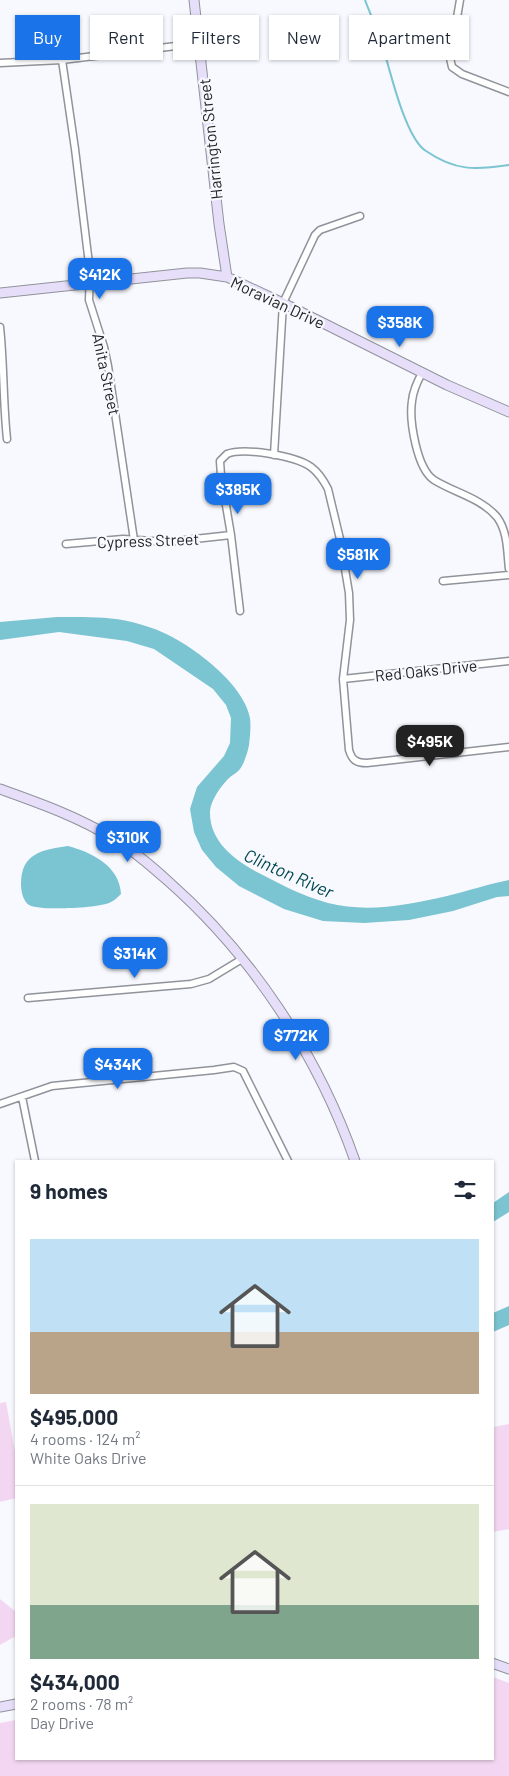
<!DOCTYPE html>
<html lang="en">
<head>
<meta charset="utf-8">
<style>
	body { margin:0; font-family:Barlow,sans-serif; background:#f6f6f7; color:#1f2937; height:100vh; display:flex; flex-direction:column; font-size:19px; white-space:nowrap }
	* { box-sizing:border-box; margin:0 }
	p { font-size:16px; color:#747a83 }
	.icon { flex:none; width:28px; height:28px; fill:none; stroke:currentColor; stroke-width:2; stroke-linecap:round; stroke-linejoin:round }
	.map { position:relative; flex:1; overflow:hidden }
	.sheet { position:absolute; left:15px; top:1160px; width:479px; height:600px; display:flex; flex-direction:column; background:#fff; border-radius:0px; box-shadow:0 1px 4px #0004 }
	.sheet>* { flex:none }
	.hud { position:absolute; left:15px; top:15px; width:480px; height:45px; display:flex; gap:10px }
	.price { position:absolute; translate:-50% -42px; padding:0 11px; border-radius:10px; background:#1a73e8; color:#fff; font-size:16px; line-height:32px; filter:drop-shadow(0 1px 2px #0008) }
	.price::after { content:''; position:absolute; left:50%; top:30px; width:15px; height:11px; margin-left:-8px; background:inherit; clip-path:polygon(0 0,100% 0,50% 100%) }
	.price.on { background:#222; color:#fff }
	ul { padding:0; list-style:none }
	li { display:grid; align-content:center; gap:10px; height:265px; padding:0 15px }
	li+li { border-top:1px solid #e0e1e3 }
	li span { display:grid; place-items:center; height:155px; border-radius:0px; color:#555 }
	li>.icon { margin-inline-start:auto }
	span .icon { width:90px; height:90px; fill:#fffc; stroke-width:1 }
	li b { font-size:21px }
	h2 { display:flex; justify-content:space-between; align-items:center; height:60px; padding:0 15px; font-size:21px }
	.tag { padding:0 18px; border-radius:0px; background:#fff; box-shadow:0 1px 4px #0004; font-size:18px; line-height:45px }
	.tag.on { background:#1a73e8; color:#fff }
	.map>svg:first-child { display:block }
</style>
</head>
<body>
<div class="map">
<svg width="509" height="1776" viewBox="0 0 509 1776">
	<rect width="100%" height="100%" fill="#f7f9fe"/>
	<path fill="#f3d7f2" d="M6 1402 16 1457V1498L0 1502V1403Z
		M509 1424V1529L493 1532V1427Z
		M0 1599 16 1612V1636L0 1645Z
		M493 1677 509 1683V1776H0V1723L16 1720V1759H492Z"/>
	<path fill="#7bc4d1" d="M57 617C82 617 107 616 132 622 142 625 154 628 164 633 193 646 244 684 250 718 251 726 250 737 249 745 248 751 244 764 240 769 237 773 232 775 228 779 221 786 211 800 210 811 209 840 232 858 255 871 278 883 302 896 328 903 366 913 409 905 447 896 468 891 488 884 509 880V896L497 897 453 911 409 920 364 923 323 921 284 909 239 886 216 867 202 850 194 832 190 809 197 787 224 756 230 743 231 718 226 705 213 689 154 649 127 641 59 632 0 640V622Z
		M68 846C91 852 120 866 121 894 117 898 114 901 109 903 98 908 38 911 29 905 23 901 21 891 21 884 21 853 42 850 68 846Z
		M509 1192V1212L493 1222V1203Z
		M509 1306V1325L493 1332V1313Z"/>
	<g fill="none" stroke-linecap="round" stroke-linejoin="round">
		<path stroke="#7bc4d1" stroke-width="2" d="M365 0C370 14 377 28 382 43 389 67 405 138 426 151 455 171 475 170 509 165"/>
		<defs>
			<path id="street" d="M460 0 450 58 452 67 462 74 509 92
				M62 60 75 149 90 272 89 300 104 347 108 366 134 540
				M0 63 62 60 200 43
				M0 327C4 364 3 402 7 439
				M422 373C417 382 413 391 412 401 409 421 417 469 434 480 455 493 481 498 497 517 508 532 507 552 509 569
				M274 455 283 303 315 235 320 230 360 216
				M66 544 123 539 167 542 231 535
				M443 581 509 575
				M240 611 231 535 221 476 220 461 227 454C244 447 296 456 311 467 319 473 324 481 328 489L340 539 349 593 350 620 343 679 349 750C352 760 356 763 367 763L509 747
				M343 679 509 661
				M28 998 191 984 209 979 242 959
				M22 1097 35 1161
				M0 1104 52 1086 214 1070 234 1067 243 1071 288 1161"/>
			<path id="secondary" d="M194 0 219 224 227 277
				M0 293 187 273H200L227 277 283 303 447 385 509 412
				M0 789C39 803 79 817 114 839 134 851 151 866 168 881 252 955 318 1055 355 1161
				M492 1663 509 1669
				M0 1707 16 1704"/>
		</defs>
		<use href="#street" stroke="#90939a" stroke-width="9"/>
		<use href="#secondary" stroke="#90939a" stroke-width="11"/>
		<use href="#street" stroke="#fff" stroke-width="6"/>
		<use href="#secondary" stroke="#e7defa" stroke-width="9"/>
	</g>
	<g text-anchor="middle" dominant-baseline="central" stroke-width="4.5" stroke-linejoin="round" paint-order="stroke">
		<g font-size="16" fill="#232427" stroke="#f7f9fe">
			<text transform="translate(210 139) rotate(-96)">Harrington Street</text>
			<text transform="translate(278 302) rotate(25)">Moravian Drive</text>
			<text transform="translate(107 374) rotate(78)">Anita Street</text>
			<text transform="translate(148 540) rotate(-2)">Cypress Street</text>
			<text transform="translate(426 670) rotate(-6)">Red Oaks Drive</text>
		</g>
		<g font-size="18" font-style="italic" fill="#004750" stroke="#f7f9fe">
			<text transform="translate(289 873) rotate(24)">Clinton River</text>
		</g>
	</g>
</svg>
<b class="price" style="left:100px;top:300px">$412K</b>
<b class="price" style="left:400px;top:348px">$358K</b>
<b class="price" style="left:238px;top:515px">$385K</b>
<b class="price" style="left:358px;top:580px">$581K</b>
<b class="price on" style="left:430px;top:767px">$495K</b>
<b class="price" style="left:128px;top:863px">$310K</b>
<b class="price" style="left:135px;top:979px">$314K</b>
<b class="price" style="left:296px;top:1061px">$772K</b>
<b class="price" style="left:118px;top:1090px">$434K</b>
<div class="hud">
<a class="tag on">Buy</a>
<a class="tag">Rent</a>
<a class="tag">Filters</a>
<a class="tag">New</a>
<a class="tag">Apartment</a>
</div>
<section class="sheet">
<h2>9 homes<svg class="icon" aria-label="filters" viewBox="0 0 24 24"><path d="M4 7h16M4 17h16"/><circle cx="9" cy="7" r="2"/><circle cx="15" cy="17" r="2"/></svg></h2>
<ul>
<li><span style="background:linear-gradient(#bfe0f5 60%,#b9a48a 0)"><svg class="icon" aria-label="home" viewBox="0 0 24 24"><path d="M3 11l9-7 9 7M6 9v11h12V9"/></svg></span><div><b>$495,000</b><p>4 rooms · 124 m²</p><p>White Oaks Drive</p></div></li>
<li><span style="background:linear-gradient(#dfe7d0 65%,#7fa58c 0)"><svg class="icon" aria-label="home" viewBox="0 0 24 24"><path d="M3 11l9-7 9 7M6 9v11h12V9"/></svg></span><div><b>$434,000</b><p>2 rooms · 78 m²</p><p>Day Drive</p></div></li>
</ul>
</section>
</div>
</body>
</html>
